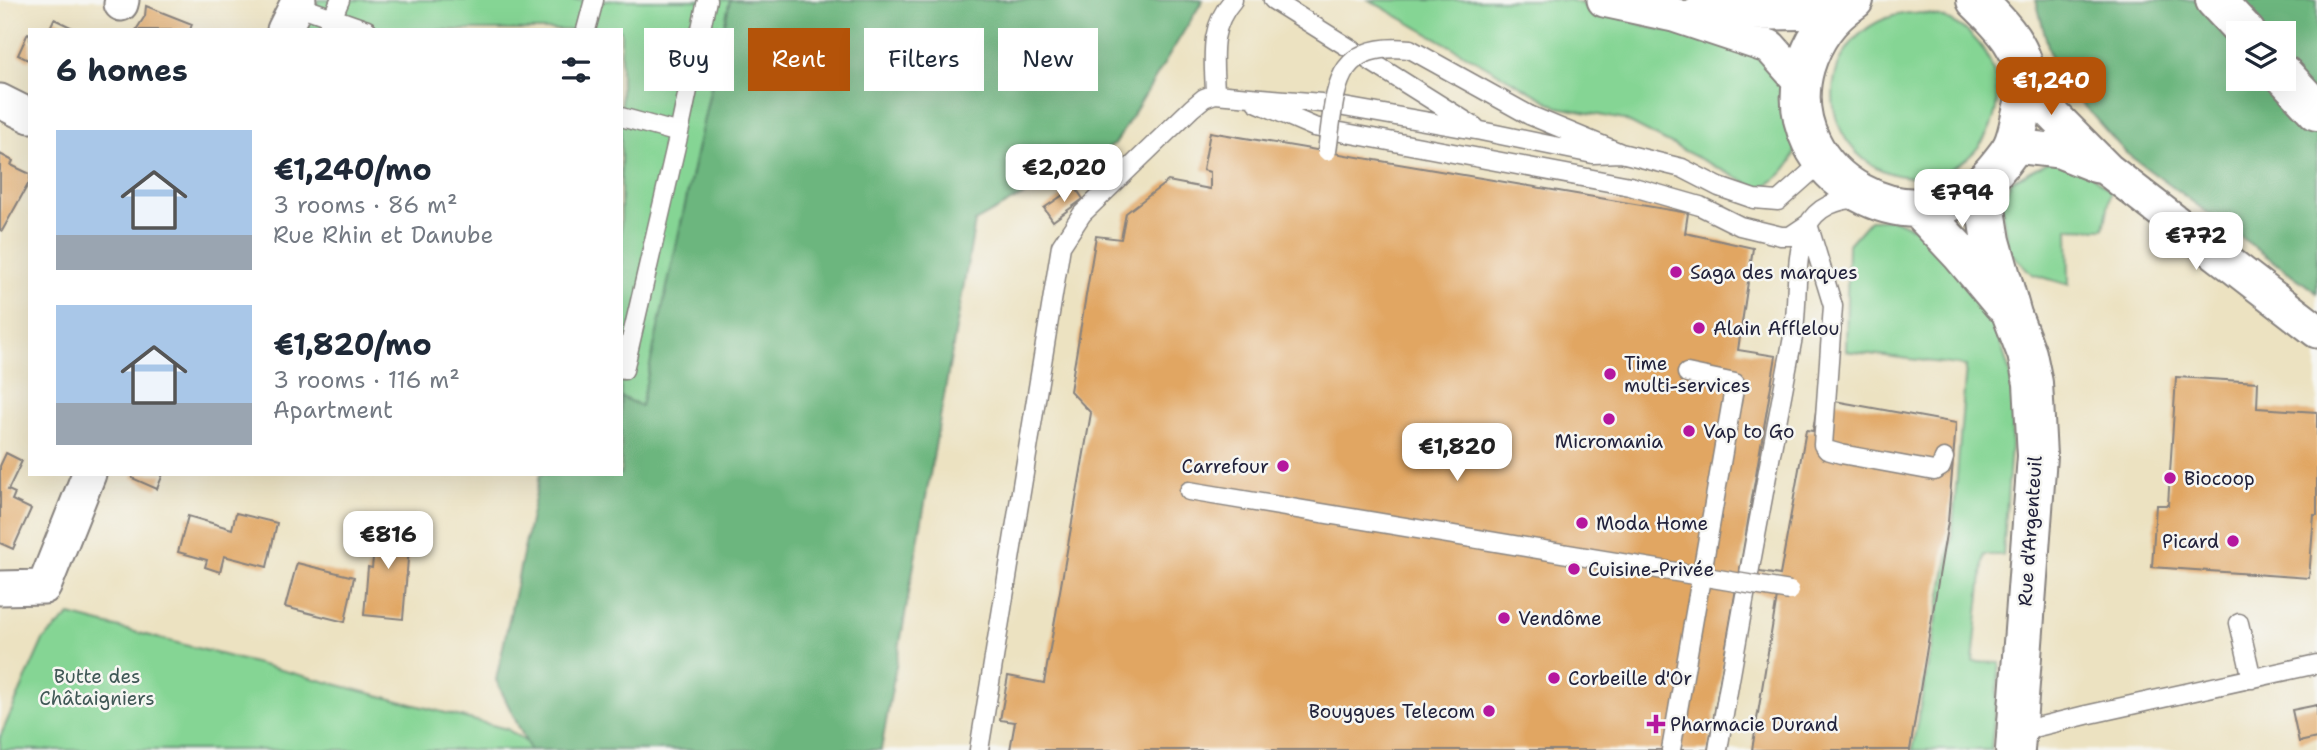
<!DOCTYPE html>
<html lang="en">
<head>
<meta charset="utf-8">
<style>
	body { margin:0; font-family:"Shantell Sans",sans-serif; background:#f2f2f3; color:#1f2937; height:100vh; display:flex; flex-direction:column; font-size:26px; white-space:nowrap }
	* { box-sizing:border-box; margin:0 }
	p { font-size:23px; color:#747a83 }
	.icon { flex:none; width:38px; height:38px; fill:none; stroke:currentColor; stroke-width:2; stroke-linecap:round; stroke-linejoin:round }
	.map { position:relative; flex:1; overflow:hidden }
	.sheet { position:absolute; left:28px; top:28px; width:595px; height:448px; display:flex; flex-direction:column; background:#fff; border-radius:0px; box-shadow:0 7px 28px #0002 }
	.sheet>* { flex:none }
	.top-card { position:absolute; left:644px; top:28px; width:665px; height:63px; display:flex; gap:14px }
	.controls { position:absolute; left:2226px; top:21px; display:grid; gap:14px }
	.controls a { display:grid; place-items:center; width:70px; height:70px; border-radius:0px; background:#fff; box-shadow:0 7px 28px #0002; font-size:35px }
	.price { position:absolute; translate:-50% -60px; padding:0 16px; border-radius:14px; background:#fff; color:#222; font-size:23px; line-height:46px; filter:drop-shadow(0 2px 4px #0008) }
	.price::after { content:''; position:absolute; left:50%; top:42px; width:21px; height:16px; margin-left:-10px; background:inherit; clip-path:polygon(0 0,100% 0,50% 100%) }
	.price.on { background:#b45309; color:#fff }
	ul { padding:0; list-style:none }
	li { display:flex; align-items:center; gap:21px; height:175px; padding:0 28px }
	li span { display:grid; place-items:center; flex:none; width:196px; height:140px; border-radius:0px; color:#555 }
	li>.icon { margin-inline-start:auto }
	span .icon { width:84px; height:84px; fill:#fffc; stroke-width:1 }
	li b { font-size:30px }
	h2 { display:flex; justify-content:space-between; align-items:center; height:84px; padding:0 28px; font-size:30px }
	.pill { padding:0 24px; border-radius:0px; background:#fff; box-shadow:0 7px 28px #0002; font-size:24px; line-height:63px }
	.pill.on { background:#b45309; color:#fff }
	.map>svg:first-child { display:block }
</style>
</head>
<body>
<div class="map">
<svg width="2317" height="750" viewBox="0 0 2317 750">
	<rect width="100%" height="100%" fill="#f6f6f2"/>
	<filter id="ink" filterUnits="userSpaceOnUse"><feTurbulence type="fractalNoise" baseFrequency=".0143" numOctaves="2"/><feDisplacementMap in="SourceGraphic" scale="14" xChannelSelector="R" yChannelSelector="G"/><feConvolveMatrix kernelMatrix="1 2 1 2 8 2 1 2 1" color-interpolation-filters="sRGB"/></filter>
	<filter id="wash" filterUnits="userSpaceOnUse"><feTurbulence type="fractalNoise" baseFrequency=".00686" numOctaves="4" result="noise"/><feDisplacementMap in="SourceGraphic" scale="28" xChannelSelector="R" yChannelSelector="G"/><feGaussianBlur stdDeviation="1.57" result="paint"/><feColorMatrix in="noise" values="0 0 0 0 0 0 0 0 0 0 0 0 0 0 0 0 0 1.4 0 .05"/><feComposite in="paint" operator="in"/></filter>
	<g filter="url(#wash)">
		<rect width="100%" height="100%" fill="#ece2c1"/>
		<path fill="#85d594" stroke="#547c68" stroke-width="2" d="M318 0H730L641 407 621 397V30H304Z
			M1369 0H1570L1649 27 1737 43 1784 75C1794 125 1815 162 1759 189L1624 120 1558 107Z
			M1833 95a82 82 0 1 1 164 0a82 82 0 1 1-164 0Z
			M2052 160 2084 169 2111 191 2104 229 2068 228 2069 285 2032 274 2008 250 2001 206 2011 181Z
			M1893 219 1937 238 1969 279 1995 326 2010 373 2014 406 2003 555H1984L1973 662 2000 663 1991 750H1912L1952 537 1966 366 1846 351 1848 245 1870 220Z
			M70 615 507 729 538 750H0V737L43 640Z"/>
		<path fill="#6cb67e" stroke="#476c5c" stroke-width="2" fill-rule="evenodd" d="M730 0H1203L1115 144 975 222 881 750H530L496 680 540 474H621V397L641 406Z
			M2036 0H2317V293L2126 153 2055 73ZM2238 33H2284V79H2238Z"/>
		<g id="blocks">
			<path fill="#e1a662" d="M146 6 192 24 190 30H136L145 16Z
				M54 19 77 30H49Z
				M28 33 30 34V61L18 55Z
				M1210 132 1688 213 1685 233 1753 248 1738 350 1776 356 1740 569 1780 575 1806 430 1813 431 1818 398 1956 423 1948 522 1910 750H1752L1777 597 1736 589 1708 750H1010L1015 722 1000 720 1008 676 1044 683 1091 413 1070 391 1096 236 1121 239 1126 213 1168 181 1210 189V172L1203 170Z
				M0 154 13 161 11 165 30 174V181L2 231 0 230Z
				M1075 187 1083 199 1053 221 1044 208Z
				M2176 377 2258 382 2257 408 2317 412V515H2314L2309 578 2152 567 2156 505H2168Z
				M6 453 22 461 8 490 15 493 12 500 31 509 13 549 0 543V466Z
				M133 474H163L157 489 132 478Z
				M236 513 277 523 267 567 224 556 220 572 205 567 207 560 178 552 188 516 232 529Z
				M377 519 411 523 403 619 364 615 368 567 372 568Z
				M297 563 354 577 345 622 285 607Z
				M2317 705V738L2299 742 2292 710Z"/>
		</g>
	</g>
	<g filter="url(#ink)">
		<use href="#blocks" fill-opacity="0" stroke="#87827e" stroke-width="2"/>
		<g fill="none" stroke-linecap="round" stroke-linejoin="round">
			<defs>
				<path id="service" d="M1273 0 1475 127
					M296 5 367 30
					M327 30 340 0
					M586 30 594 0
					M1215 94C1214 58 1208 29 1233 0
					M1256 102 1314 127 1630 186 1700 206 1740 226 1781 236H1790L1808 224 1833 306 1823 445 1827 450 1841 454 1934 471 1941 467 1944 458
					M1529 115 1621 153 1682 168 1719 187 1754 199 1778 201 1822 162
					M621 117 679 133
					M621 369 624 370 679 133 707 0
					M1189 491 1736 582
					M2239 623 2252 679
					M2017 732 2086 715 2317 664
					M979 750 1061 246 1082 214 1192 108 1204 98 1215 94 1321 103 1481 131 1593 154 1621 153
					M1671 750 1735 383 1687 373
					M1718 750C1741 612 1767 475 1793 337 1799 303 1793 258 1807 227 1816 207 1839 198 1860 199"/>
				<path id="minor" d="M1604 0 1674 15 1770 47 1801 82
					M121 4 122 0
					M1698 14 1836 12
					M284 30 299 0
					M2027 88 2108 170 2317 331
					M0 101 30 116
					M2015 146 2059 151 2097 166
					M0 588 44 587 89 474"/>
				<path id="tertiary" d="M1854 0C1829 17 1814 38 1805 67 1774 177 1921 258 1994 171 2012 149 2014 148 2020 120 2022 110 2026 99 2026 89 2029 52 2000 23 1976 0
					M1982 185 1991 241 2012 315 2027 354 2033 383 2037 456 2015 750
					M1918 208 1962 255 2002 303"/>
				<path id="motorway" d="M2215 0 2246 33
					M2284 75 2317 111"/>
			</defs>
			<use href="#service" stroke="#87827e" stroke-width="21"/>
			<use href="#minor" stroke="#87827e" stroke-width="37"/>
			<use href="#tertiary" stroke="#87827e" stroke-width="42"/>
			<use href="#motorway" stroke="#87827e" stroke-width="42"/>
			<use href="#service" stroke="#fff" stroke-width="18"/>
			<use href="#minor" stroke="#fff" stroke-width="33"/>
			<use href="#tertiary" stroke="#fff" stroke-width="38"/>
			<use href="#motorway" stroke="#fff" stroke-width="38"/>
			<defs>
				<path id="service-bridge" d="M1327 151C1336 91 1332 41 1410 49L1529 115
					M1736 582 1790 591"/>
			</defs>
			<use href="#service-bridge" stroke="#87827e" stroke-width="21" stroke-linecap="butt"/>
			<use href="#service-bridge" stroke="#fff" stroke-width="18"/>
		</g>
	</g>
	<g fill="#b5179e" stroke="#f6f6f2" stroke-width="2.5">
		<circle cx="1676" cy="272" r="7"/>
		<circle cx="1699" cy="328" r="7"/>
		<circle cx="1610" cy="374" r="7"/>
		<circle cx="1609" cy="419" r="7"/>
		<circle cx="1689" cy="431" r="7"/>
		<circle cx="1283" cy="466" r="7"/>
		<circle cx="2170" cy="478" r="7"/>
		<circle cx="1582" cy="523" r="7"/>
		<circle cx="2233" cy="541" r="7"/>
		<circle cx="1574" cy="569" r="7"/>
		<circle cx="1504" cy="618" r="7"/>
		<circle cx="1554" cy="678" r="7"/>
		<circle cx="1489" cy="711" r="7"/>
		<path d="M1652.5 713.5h7v7h7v7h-7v7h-7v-7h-7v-7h7z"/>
	</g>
	<g text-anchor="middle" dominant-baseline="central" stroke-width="5" stroke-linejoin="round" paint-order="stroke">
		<g font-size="19" fill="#22223b" stroke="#f6f6f2" text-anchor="start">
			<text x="1690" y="272">Saga des marques</text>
			<text x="1713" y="328">Alain Afflelou</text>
			<text x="1624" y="363">Time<tspan x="1624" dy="22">multi-services</tspan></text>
			<text x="1703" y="431">Vap to Go</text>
			<text x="1609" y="441" text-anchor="middle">Micromania</text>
			<text x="1269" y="466" text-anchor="end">Carrefour</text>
			<text x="2184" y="478">Biocoop</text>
			<text x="1596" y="523">Moda Home</text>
			<text x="2219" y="541" text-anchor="end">Picard</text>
			<text x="1588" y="569">Cuisine-Privée</text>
			<text x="1518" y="618">Vendôme</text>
			<text x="1568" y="678">Corbeille d'Or</text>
			<text x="1475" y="711" text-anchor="end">Bouygues Telecom</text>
			<text x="1670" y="724">Pharmacie Durand</text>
		</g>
		<g font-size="19" fill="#22223b" stroke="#f6f6f2">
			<text transform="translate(2030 531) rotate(-86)">Rue d'Argenteuil</text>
		</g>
		<g font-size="19" fill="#405856" stroke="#f6f6f2">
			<text x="97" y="676">Butte des<tspan x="97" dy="22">Châtaigniers</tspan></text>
		</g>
	</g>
</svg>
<div class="controls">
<a><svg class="icon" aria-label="layers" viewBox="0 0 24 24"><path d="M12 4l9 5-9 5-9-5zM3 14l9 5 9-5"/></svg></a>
</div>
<b class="price on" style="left:2051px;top:117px">€1,240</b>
<b class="price" style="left:1064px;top:204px">€2,020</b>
<b class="price" style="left:1962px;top:229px">€794</b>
<b class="price" style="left:2196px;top:272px">€772</b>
<b class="price" style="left:1457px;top:483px">€1,820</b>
<b class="price" style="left:388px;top:571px">€816</b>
<div class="top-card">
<a class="pill">Buy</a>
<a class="pill on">Rent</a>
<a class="pill">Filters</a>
<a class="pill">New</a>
</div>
<section class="sheet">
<h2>6 homes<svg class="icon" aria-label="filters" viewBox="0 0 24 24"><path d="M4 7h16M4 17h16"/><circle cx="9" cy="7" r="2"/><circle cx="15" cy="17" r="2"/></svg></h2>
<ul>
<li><span style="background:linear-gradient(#a9c7e8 75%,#9aa5b1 0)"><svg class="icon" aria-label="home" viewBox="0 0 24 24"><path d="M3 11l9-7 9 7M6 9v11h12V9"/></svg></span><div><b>€1,240/mo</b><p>3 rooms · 86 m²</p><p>Rue Rhin et Danube</p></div></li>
<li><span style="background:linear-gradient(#a9c7e8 70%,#9aa5b1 0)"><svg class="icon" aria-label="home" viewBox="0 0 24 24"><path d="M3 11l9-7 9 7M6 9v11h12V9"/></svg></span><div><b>€1,820/mo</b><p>3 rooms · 116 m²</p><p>Apartment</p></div></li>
</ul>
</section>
</div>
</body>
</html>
